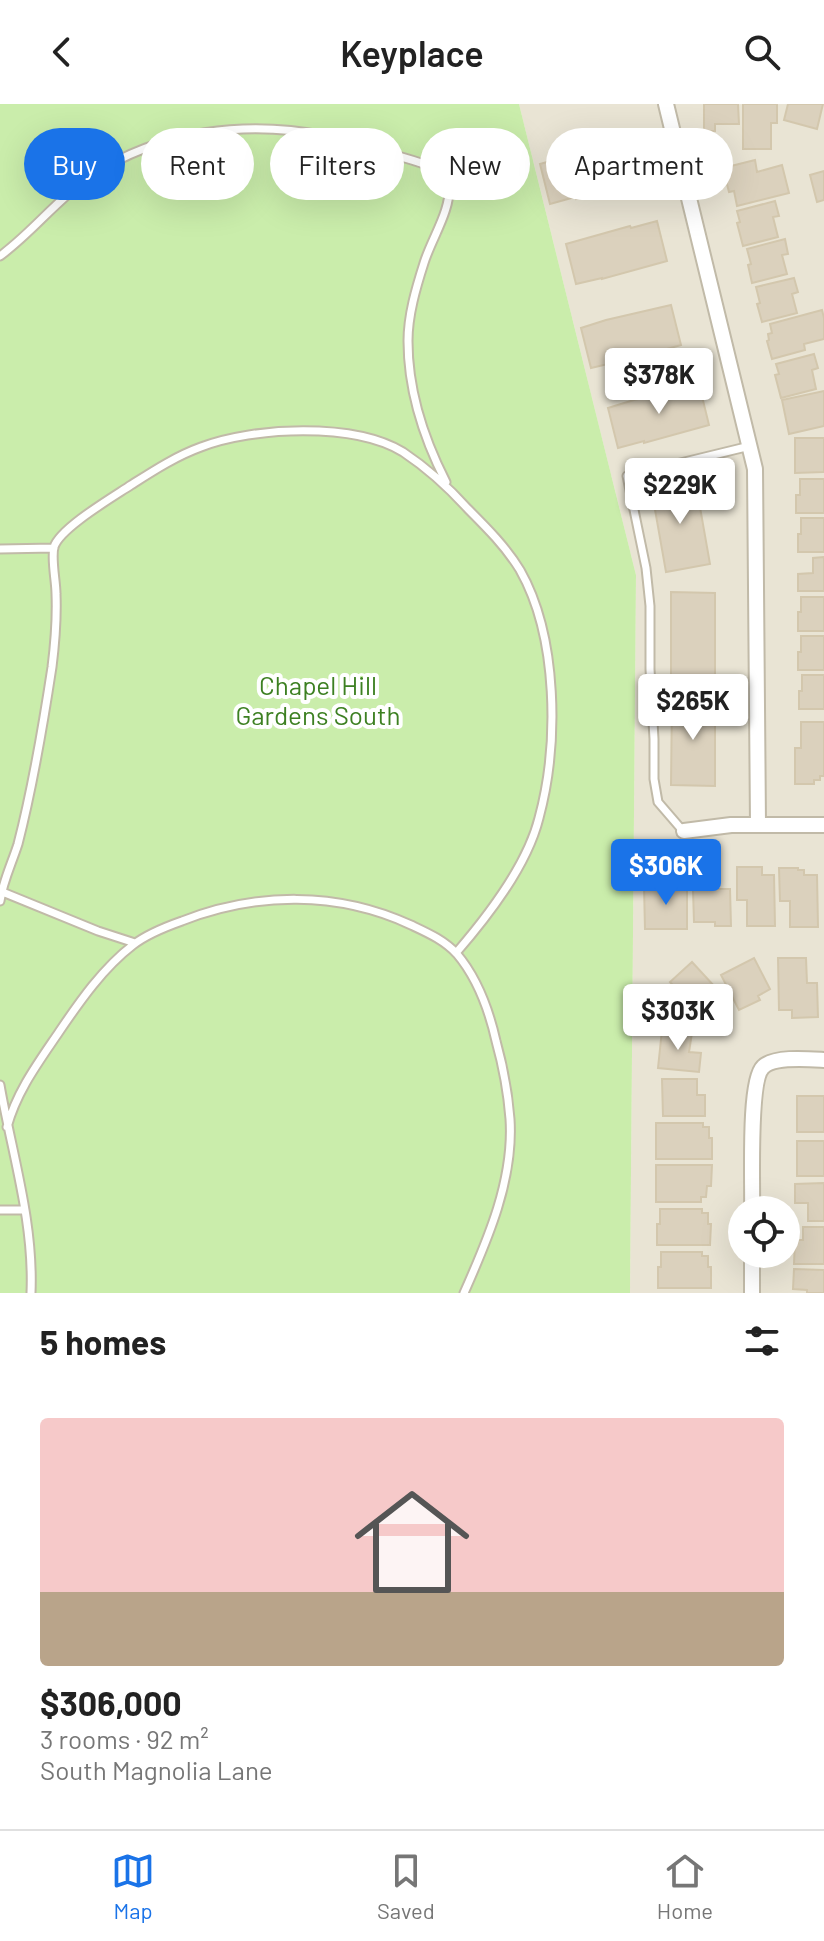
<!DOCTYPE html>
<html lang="en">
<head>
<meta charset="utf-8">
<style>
	body { margin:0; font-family:Barlow,sans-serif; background:#f2f2f2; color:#222; height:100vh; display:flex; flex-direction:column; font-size:30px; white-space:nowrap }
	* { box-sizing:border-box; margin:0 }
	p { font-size:26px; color:#767676 }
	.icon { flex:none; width:44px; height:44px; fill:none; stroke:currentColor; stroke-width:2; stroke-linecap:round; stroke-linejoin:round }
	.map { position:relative; height:1189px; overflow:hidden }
	.side { display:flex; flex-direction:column; background:#fff; flex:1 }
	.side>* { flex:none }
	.guide { position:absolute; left:24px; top:24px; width:776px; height:72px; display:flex; gap:16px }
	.tools { position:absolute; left:728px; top:1092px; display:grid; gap:16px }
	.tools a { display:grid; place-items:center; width:72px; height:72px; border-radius:50%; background:#fff; box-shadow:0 8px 32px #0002; font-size:40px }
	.price { position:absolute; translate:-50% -68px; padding:0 18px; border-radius:8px; background:#fff; color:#222; font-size:26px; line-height:52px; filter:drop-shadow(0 2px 4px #0008) }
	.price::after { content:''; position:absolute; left:50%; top:48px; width:24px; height:18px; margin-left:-12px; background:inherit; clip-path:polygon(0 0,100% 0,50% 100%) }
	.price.selected { background:#1a73e8; color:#fff }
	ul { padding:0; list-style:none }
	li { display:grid; align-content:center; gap:16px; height:424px; padding:0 40px }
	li+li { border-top:2px solid #e0e0e0 }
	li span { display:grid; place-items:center; height:248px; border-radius:8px; color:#555 }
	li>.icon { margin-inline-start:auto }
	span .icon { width:144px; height:144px; fill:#fffc; stroke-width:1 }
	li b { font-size:34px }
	h2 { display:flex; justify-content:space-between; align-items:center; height:96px; padding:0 40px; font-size:34px }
	.tag { padding:0 28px; border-radius:36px; background:#fff; box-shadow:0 8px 32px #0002; font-size:28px; line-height:72px }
	.tag.selected { background:#1a73e8; color:#fff }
	header { display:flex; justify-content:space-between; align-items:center; height:104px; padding:0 40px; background:#fff; font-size:36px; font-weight:600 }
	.tabs { display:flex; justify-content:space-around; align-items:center; height:112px; border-top:2px solid #e0e0e0; background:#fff; font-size:22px; color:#767676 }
	.tabs a { display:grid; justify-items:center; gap:4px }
	.tabs .selected { color:#1a73e8 }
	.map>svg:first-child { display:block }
</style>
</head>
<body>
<header><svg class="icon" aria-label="back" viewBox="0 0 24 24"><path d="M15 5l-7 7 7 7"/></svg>Keyplace<svg class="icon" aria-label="search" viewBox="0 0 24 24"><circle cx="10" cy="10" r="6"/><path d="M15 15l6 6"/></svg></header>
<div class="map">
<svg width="824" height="1189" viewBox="0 0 824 1189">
	<rect width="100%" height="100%" fill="#f5f2e6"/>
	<path fill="#e9e4d4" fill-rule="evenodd" d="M519 0H824V1189H630L636 471ZM742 1106H786V1150H742Z"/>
	<path fill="#caedab" d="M0 0H519L636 471 630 1189H0Z"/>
	<path fill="#dbd1bd" stroke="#d3c7ad" stroke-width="2" d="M704 0H738L739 20H715V27H704Z
		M743 0H777V19H771V45H743Z
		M788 0H823L817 25 784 16Z
		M630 36 641 77 576 95 575 93 550 100 540 60 604 42 605 43Z
		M755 56 757 68 782 61 789 89 737 102 734 87 729 88 723 64Z
		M824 67V96L817 98 810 71Z
		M775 97 779 112 773 113 778 133 743 142 737 119 740 118 737 107Z
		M657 117 667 157 602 175V174L576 180 566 140 630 122 631 124Z
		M785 135 788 150 782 151 787 170 752 179 748 161 751 160 747 145Z
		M794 174 798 188 792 190 797 209 762 218 757 200 760 199 756 183Z
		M671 201 681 241 617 259 616 258 591 264 581 224 606 216Z
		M822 206 824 214V235L804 240 805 246 772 255 767 237 769 236 768 230 772 229 770 220Z
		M814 250 818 264 812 266 816 285 781 294 775 271 779 270 776 260Z
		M699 280 709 321 644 339V337L618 344 608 304 634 296Z
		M824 287V322L789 330 782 296Z
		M795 334H824V368L795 369Z
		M695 375 710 460 666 468 651 383Z
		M800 375H824V409H796V391H800Z
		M801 414H824V448H798V430H801Z
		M824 453V487H798V470L813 469V454Z
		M671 488 715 489V575H671Z
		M801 493H824V527H798V508H801Z
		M801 532H824V566H798V548H801Z
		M802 571H824V605H799V587H802Z
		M672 595H715V682L671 681Z
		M801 618H824V672H820V676H814V680H795V644H801Z
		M737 763H762V771H774L775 822H747V796H737Z
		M779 764H798V766H804V771H817L818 823H790V797H780Z
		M687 780V825H645L644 781Z
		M695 780H718V785H730L731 822H715V818H694L693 786H695Z
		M754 854 770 885 758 892 760 896 739 906 721 871Z
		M778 854H806L807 879H817L818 913 792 914V906H779Z
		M692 858 727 896 695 925 682 910 691 901 670 878Z
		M662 926 692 929 689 948 701 949 699 968 658 964Z
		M662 975H697V991H705V1012H663Z
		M797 992H824V1028H797Z
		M656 1019H703V1023H709V1034H712V1055H656Z
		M797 1037H824V1072H797Z
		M656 1061H712L711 1082H707L706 1093H701V1098H656Z
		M824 1079V1117H808V1099H795V1080Z
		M660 1105H702V1109H708V1120H711L710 1141H657V1120H660Z
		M803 1123H824V1160H794L795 1136H803Z
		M661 1148H702V1152H708V1163H711V1184H658V1163H661Z
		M794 1165 824 1166V1189H807V1186L793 1185Z"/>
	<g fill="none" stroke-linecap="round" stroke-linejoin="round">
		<defs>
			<path id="service" d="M0 152C33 128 57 95 91 72 160 26 247 16 326 32 344 36 362 42 379 47 399 52 418 57 437 65L449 78C452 106 432 133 424 159 416 184 408 211 408 237 408 286 424 335 446 378
				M0 445 54 444
				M683 727 658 698 654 675V635L650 565V502L646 464 627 372 750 342
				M0 787 98 827 135 839
				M0 797C3 777 12 759 18 740 33 682 43 622 52 563 55 539 57 515 56 490 56 477 51 455 54 443 60 424 113 393 131 381 153 367 176 352 201 343 253 323 354 318 403 348 427 364 449 384 468 405 487 424 506 443 520 466 558 533 559 640 539 714 527 762 488 812 456 849
				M0 981C12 1050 34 1118 31 1189
				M7 1023C17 987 38 959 59 928 80 897 103 864 133 841 147 830 165 823 182 817 256 788 338 787 411 821 428 829 444 836 457 850 478 875 489 906 496 937 503 962 508 989 510 1015 514 1075 488 1135 464 1189
				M0 1106H25"/>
			<path id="minor" d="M666 0 755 365 758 720
				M684 727 731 721H824
				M752 1106C753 1081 748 977 763 963 774 952 808 955 824 956
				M752 1189V1150"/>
		</defs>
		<use href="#service" stroke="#c1baa8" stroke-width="11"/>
		<use href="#minor" stroke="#c1baa8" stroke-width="18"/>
		<use href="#service" stroke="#fff" stroke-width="7"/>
		<use href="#minor" stroke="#fff" stroke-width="14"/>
	</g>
	<g text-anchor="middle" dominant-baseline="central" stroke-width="8" stroke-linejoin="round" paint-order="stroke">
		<g font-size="26" fill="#3d8022" stroke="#fff">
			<text x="318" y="580">Chapel Hill<tspan x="318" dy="30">Gardens South</tspan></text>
		</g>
	</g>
</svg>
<div class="tools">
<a><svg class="icon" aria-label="locate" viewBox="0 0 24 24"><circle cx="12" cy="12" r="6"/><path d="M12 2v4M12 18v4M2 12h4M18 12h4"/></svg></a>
</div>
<b class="price" style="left:659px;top:312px">$378K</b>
<b class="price" style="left:680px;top:422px">$229K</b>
<b class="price" style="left:693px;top:638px">$265K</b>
<b class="price selected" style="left:666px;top:803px">$306K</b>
<b class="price" style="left:678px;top:948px">$303K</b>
<div class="guide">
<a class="tag selected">Buy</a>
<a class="tag">Rent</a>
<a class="tag">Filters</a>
<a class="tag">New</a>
<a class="tag">Apartment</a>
</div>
</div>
<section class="side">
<h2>5 homes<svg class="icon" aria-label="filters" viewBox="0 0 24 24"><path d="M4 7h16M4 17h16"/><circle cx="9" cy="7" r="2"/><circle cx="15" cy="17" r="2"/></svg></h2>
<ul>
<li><span style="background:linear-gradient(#f6c9c9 70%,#b9a48a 0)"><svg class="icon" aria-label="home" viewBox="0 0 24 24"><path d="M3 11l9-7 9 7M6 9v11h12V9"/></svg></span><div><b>$306,000</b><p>3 rooms · 92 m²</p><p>South Magnolia Lane</p></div></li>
</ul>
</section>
<nav class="tabs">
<a class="selected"><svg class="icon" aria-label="map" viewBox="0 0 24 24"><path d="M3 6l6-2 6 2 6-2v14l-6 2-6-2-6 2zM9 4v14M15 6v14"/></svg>Map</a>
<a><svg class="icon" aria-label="saved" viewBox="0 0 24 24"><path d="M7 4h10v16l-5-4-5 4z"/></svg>Saved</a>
<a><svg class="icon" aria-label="home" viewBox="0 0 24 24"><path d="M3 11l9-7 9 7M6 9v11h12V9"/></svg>Home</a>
</nav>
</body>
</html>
